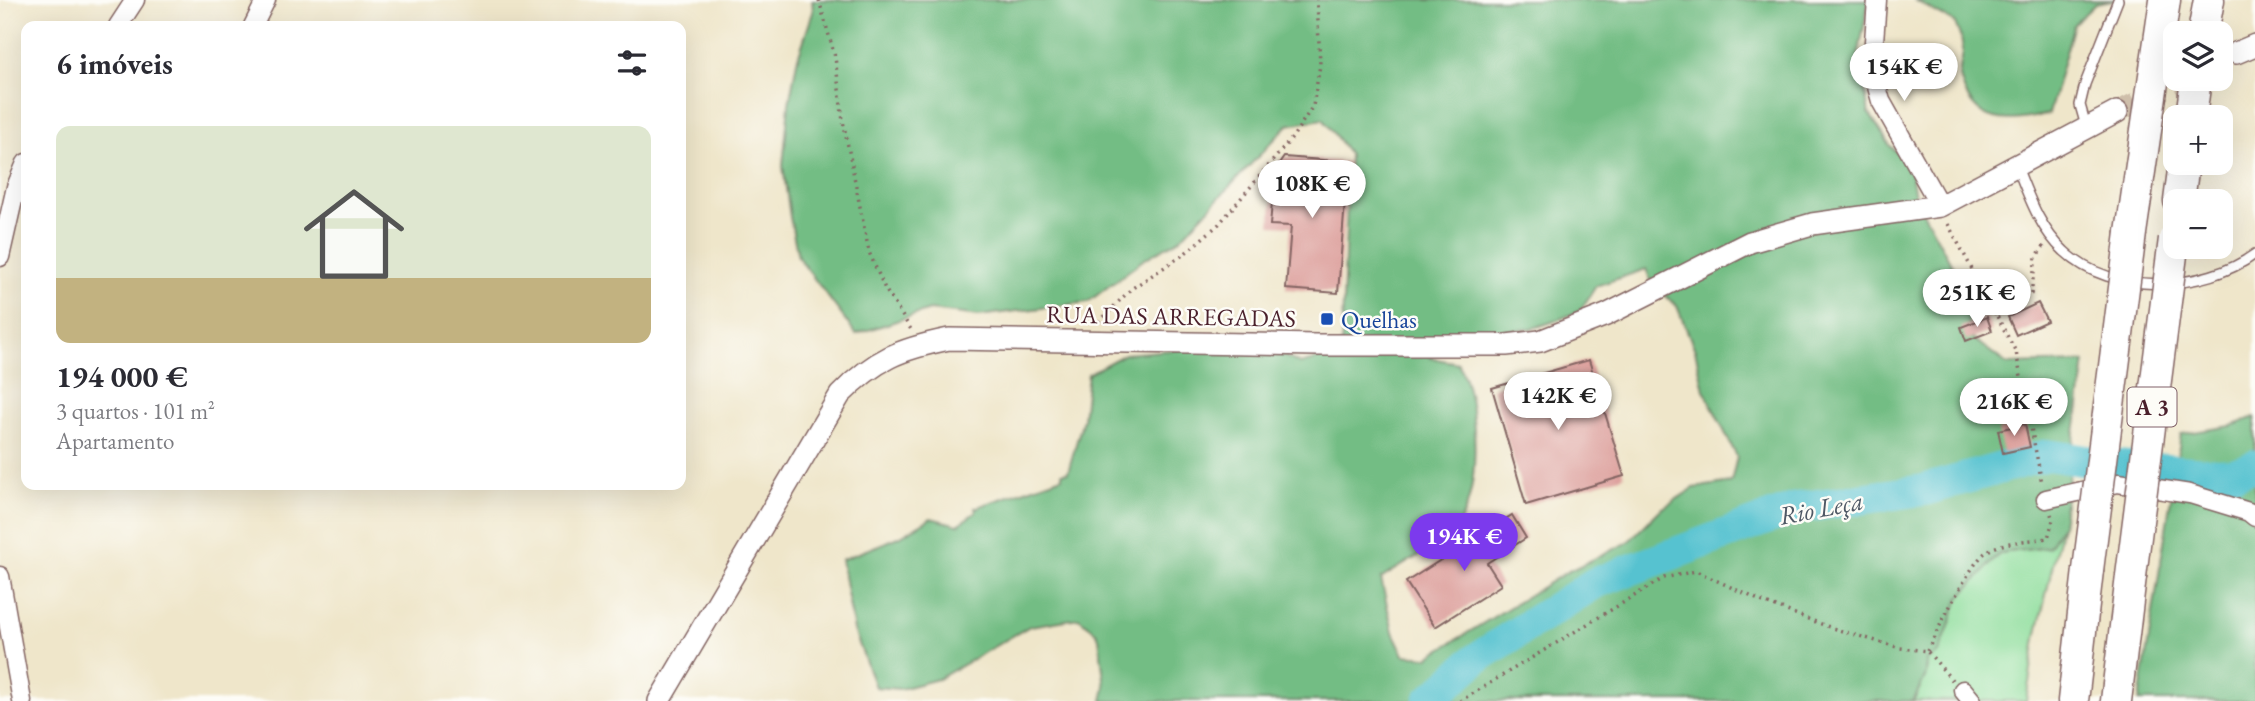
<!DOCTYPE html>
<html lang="pt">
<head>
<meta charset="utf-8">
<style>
	body { margin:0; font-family:"EB Garamond",serif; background:#f7f7f7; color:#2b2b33; height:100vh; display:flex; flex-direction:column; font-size:26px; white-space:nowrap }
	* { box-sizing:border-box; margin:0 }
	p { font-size:23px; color:#7c7c81 }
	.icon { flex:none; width:38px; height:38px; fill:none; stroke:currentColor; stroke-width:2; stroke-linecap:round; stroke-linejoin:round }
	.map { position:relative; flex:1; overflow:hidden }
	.sheet { position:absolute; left:21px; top:21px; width:665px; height:469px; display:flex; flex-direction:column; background:#fff; border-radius:14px; box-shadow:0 7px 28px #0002 }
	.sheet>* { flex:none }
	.buttons { position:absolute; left:2163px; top:21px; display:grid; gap:14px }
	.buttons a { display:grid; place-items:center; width:70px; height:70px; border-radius:14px; background:#fff; box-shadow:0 7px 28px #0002; font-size:35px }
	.price { position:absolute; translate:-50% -60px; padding:0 16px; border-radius:24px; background:#fff; color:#222; font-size:23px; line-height:46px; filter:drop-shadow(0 2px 4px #0008) }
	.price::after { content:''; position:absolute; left:50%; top:42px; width:21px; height:16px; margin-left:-10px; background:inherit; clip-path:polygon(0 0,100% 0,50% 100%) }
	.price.selected { background:#7c3aed; color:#fff }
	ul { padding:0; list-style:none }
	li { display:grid; align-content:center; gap:14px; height:371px; padding:0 35px }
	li+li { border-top:2px solid #e1e1e2 }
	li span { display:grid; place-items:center; height:217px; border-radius:14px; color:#555 }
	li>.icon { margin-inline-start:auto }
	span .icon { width:126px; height:126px; fill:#fffc; stroke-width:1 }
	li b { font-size:30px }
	h2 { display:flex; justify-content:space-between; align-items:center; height:84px; padding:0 35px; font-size:30px }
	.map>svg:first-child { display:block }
</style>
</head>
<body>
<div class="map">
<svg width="2255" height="701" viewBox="0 0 2255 701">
	<rect width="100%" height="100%" fill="#fdfcf7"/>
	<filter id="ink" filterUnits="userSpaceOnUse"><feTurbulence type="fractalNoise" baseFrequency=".0143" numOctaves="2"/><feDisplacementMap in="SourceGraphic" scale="14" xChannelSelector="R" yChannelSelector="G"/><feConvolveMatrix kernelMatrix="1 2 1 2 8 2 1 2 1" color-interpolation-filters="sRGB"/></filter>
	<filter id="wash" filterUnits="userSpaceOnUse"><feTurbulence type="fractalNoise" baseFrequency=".00686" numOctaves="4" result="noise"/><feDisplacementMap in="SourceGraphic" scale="28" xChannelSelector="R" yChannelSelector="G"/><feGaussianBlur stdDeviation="1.57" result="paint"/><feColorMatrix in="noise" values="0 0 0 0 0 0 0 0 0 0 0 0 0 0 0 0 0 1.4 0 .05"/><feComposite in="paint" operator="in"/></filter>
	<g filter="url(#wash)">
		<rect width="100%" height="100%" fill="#efe6ca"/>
		<path fill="#8fde9d" stroke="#6c7e64" stroke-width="2" d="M2062 525 2036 638 2026 701H1913L1926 675 1927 660 1939 652 1959 599 2000 553 2049 547Z"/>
		<path fill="#73bd84" stroke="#5e6e58" stroke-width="2" fill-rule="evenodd" d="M812 0H1869L1858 57 1869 113 1891 147 1910 165 1915 197 1960 280 1972 338 2007 364 2085 362 2062 525 2049 547 2000 553 1959 599 1939 653 1927 660 1926 675 1913 701H1102L1105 687 1099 638 1097 633 1079 618 1030 626 938 679 900 689 875 687 854 630 841 560 899 537 931 518 958 525 976 512 975 508 1062 477V473L1068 472 1083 419 1088 374 1125 354 1219 346 1273 350 1300 364 1341 353 1349 154 1323 119 1288 125 1180 239 1143 260 1088 302 979 316 930 310 856 334 798 257 790 217 783 166 789 104 797 61 813 12ZM1646 269 1652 284 1677 306 1695 350 1704 390 1737 457 1731 482 1694 488 1660 510 1627 543 1567 572 1428 657 1404 655 1393 632 1381 579C1401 565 1433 549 1450 534 1484 505 1479 399 1458 363L1431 358 1446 339 1476 333 1531 329 1555 321 1580 311 1596 286Z
			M2119 0 2095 4 2074 24 2049 114C2008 123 1973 128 1960 77 1958 69 1963 59 1963 50 1963 41 1958 31 1955 23L1916 1Z
			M2255 417V701H2139L2181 434 2231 426Z"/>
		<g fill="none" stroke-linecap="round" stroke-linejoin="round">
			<path stroke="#56c2d0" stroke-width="32" d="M1429 701 1477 658 1595 583 1796 508 1924 490 2047 455 2128 467 2231 475 2255 466"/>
		</g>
		<g id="blocks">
			<path fill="#dc9d9a" d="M1284 157 1348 162 1338 293 1286 289 1291 226 1270 225 1275 170Z
				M2038 303 2047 321 2016 335 2008 317Z
				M1987 317 1992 331 1966 341 1961 327Z
				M1589 360 1624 476 1526 505 1492 388Z
				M2025 424 2030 447 2003 453 1998 430Z
				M1512 515 1526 538 1487 563 1501 585 1435 627 1406 582Z"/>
		</g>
	</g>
	<g filter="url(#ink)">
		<use href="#blocks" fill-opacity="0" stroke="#846563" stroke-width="2"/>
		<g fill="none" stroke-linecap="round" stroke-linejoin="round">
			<path stroke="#cebeaa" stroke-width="21" stroke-dasharray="21 10" stroke-linecap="butt" d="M2117 112 2184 79"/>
			<defs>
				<path id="service" d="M2086 126 2080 105 2085 84 2118 0
					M2017 167C2029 197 2040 229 2064 251 2112 297 2205 291 2255 254"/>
				<path id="minor" d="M1877 0 1872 69 1881 101 1940 206
					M118 26 135 0
					M253 26 266 0
					M0 257 16 187 26 163
					M2046 499 2118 483 2190 494 2249 512 2255 517
					M0 576 22 701
					M1963 690 1972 701"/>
				<path id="tertiary" d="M2236 53 2255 45
					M659 701 840 395C875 359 900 349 949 339L1317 345H1506L1540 341 1606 315 1750 242 1812 224 1940 206 2117 112"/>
				<path id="motorway" d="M2203 33 2209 0
					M2191 117 2196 79
					M2179 201 2184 163
					M2131 233 2165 0
					M2073 701 2088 570
					M2116 701 2131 576"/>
			</defs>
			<use href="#service" stroke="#846563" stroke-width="12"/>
			<use href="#minor" stroke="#846563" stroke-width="21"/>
			<use href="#tertiary" stroke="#846563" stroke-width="24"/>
			<use href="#motorway" stroke="#846563" stroke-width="33"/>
			<path stroke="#846563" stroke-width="3.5" stroke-dasharray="2 5" stroke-linecap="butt" d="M819 0 835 57 843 121 869 252 885 289 912 331
				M1948 224 2016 352 2042 483
				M1994 314 2031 294 2036 257 2044 246
				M1099 322 1131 289 1183 255 1219 224 1292 138 1313 106 1320 65 1317 0
				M1927 651C1938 630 1968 567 1985 553 2000 541 2029 541 2048 538L2053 520 2051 514
				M1460 701 1664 578 1696 571 1763 602 1832 628 1900 648 1927 651 1952 680"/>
			<use href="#service" stroke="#fff" stroke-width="9"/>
			<use href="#minor" stroke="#fff" stroke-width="18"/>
			<use href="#tertiary" stroke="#fff" stroke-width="21"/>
			<use href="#motorway" stroke="#fff" stroke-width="30"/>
			<defs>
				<path id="motorway-bridge" d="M2088 570 2131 233
					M2131 576 2174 239"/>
			</defs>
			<use href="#motorway-bridge" stroke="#846563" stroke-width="33" stroke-linecap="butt"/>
			<use href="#motorway-bridge" stroke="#fff" stroke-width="30"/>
		</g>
	</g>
	<rect fill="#1a4fb4" stroke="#fdfcf7" stroke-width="2.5" x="1320" y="312" width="14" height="14" rx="3.5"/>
	<g text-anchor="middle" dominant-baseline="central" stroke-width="5" stroke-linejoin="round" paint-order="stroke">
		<rect fill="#fdfcf7" stroke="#806168" stroke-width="2" x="2127.5" y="387.5" width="49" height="39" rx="5"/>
		<g font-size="23" font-weight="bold" fill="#4a1f2b">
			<text x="2152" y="407">A 3</text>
		</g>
		<g font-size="24" fill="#4a1f2b" stroke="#fdfcf7">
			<text transform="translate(1171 316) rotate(1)">RUA DAS ARREGADAS</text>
		</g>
		<g font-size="24" fill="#164399" stroke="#fdfcf7" text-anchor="start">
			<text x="1341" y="319">Quelhas</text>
		</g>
		<g font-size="26" font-style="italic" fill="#4e5865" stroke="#fdfcf7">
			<text transform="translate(1821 508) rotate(-11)">Rio Leça</text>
		</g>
	</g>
</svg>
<div class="buttons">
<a><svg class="icon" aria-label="layers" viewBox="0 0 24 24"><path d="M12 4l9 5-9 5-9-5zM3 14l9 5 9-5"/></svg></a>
<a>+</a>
<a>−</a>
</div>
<b class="price" style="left:1904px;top:103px">154K €</b>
<b class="price" style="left:1312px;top:220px">108K €</b>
<b class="price" style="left:1977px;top:329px">251K €</b>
<b class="price" style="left:1558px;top:432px">142K €</b>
<b class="price" style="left:2014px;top:438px">216K €</b>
<b class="price selected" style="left:1464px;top:573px">194K €</b>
<section class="sheet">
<h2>6 imóveis<svg class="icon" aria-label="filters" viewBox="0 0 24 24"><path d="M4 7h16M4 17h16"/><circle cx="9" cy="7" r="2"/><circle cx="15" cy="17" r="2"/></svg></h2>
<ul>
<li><span style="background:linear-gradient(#dfe7d0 70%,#c2b280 0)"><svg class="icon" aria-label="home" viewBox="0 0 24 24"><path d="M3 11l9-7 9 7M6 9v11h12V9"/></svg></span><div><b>194 000 €</b><p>3 quartos · 101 m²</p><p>Apartamento</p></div></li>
</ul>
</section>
</div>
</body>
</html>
